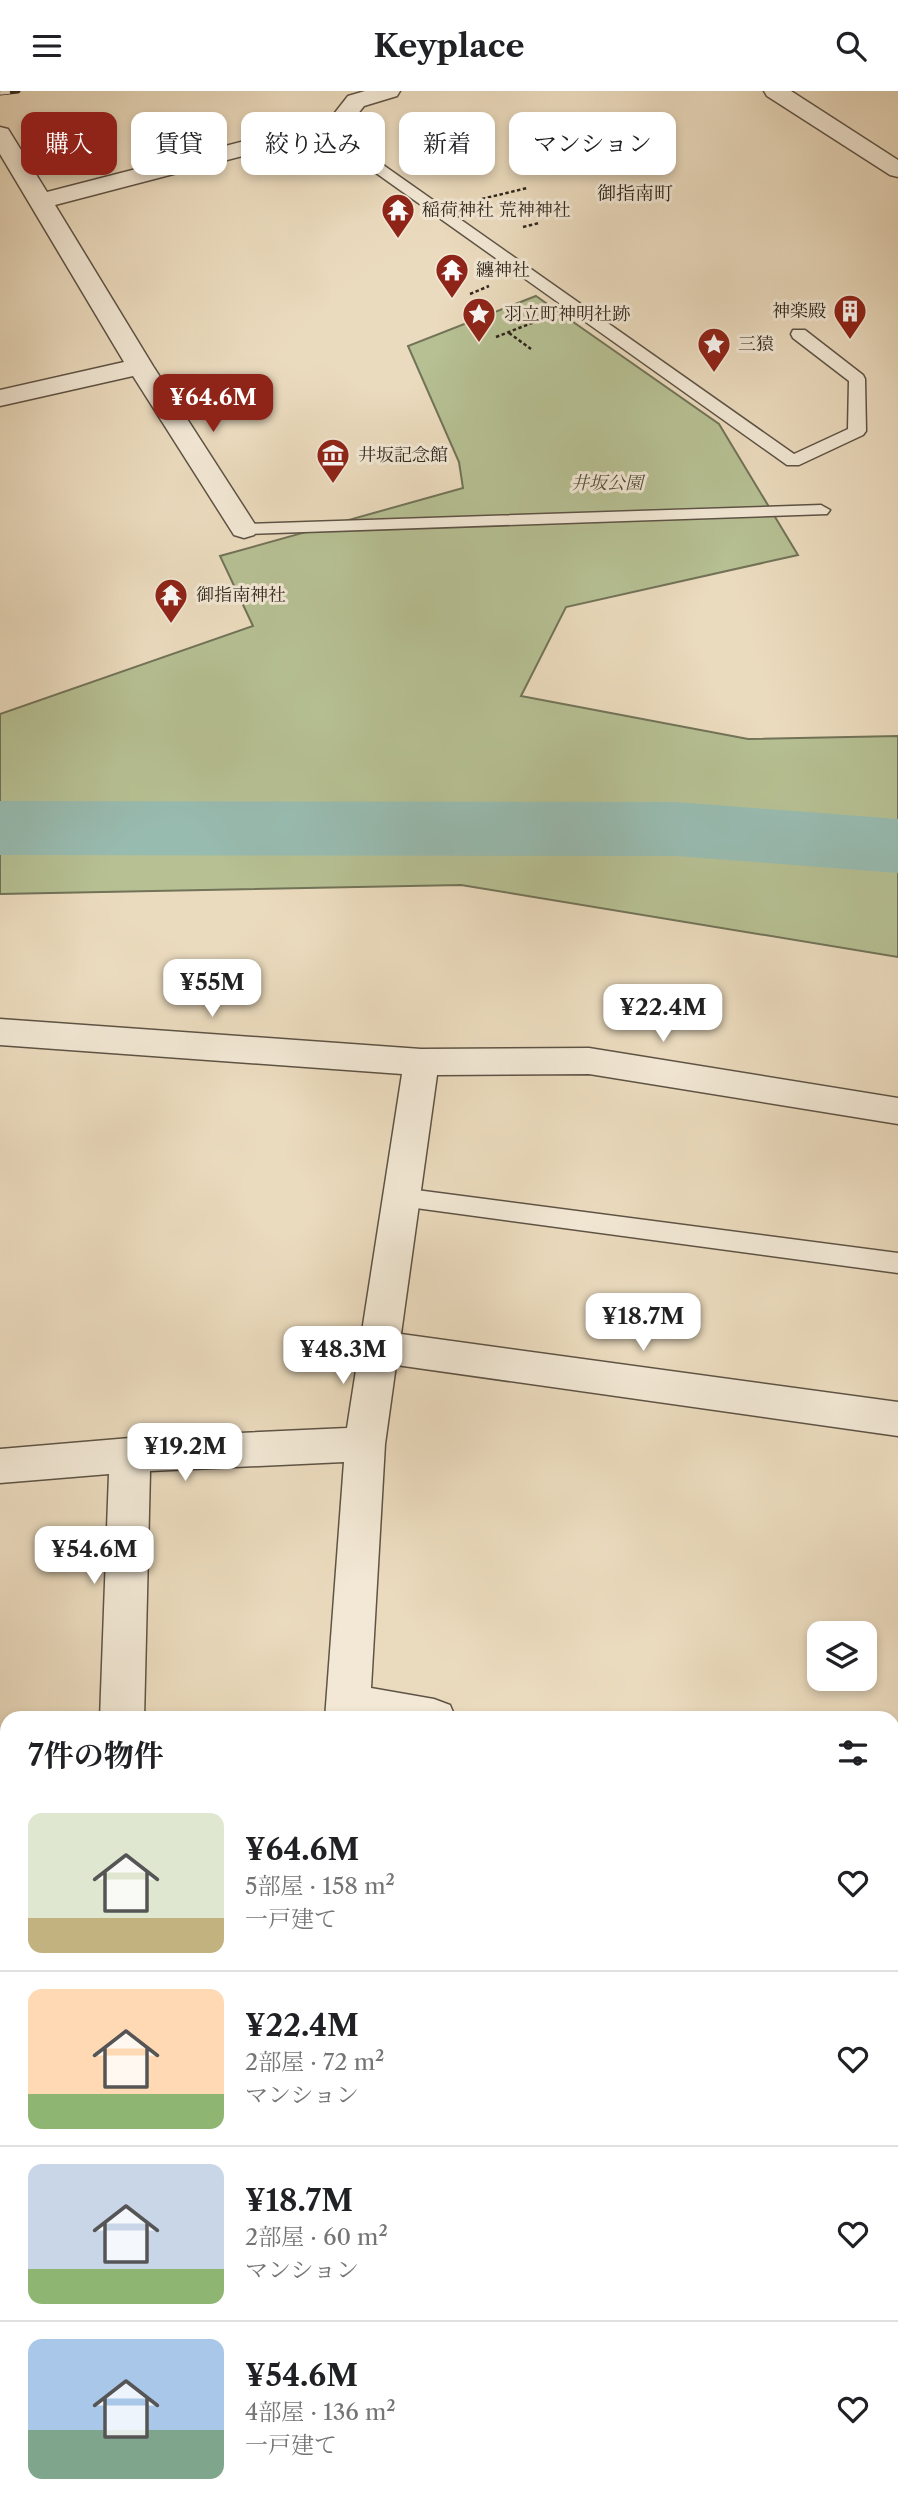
<!DOCTYPE html>
<html lang="ja">
<head>
<meta charset="utf-8">
<style>
	body { margin:0; font-family:"Libre Caslon Text","Noto Serif JP",serif; background:#f6f6f6; color:#202124; height:100vh; display:flex; flex-direction:column; font-size:26px; white-space:nowrap }
	* { box-sizing:border-box; margin:0 }
	p { font-size:23px; color:#757577 }
	.icon { flex:none; width:38px; height:38px; fill:none; stroke:currentColor; stroke-width:2; stroke-linecap:round; stroke-linejoin:round }
	.map { position:relative; flex:1; overflow:hidden }
	.details { position:absolute; left:0px; top:1620px; width:900px; height:800px; display:flex; flex-direction:column; background:#fff; border-radius:21px 21px 0 0; box-shadow:0 4px 10px #0003 }
	.details>* { flex:none }
	.hud { position:absolute; left:21px; top:21px; width:858px; height:63px; display:flex; gap:14px }
	.controls { position:absolute; left:807px; top:1530px; display:grid; gap:14px }
	.controls a { display:grid; place-items:center; width:70px; height:70px; border-radius:14px; background:#fff; box-shadow:0 4px 10px #0003; font-size:35px }
	.price { position:absolute; translate:-50% -60px; padding:0 16px; border-radius:14px; background:#fff; color:#222; font-size:23px; line-height:46px; filter:drop-shadow(0 2px 4px #0008) }
	.price::after { content:''; position:absolute; left:50%; top:42px; width:21px; height:16px; margin-left:-10px; background:inherit; clip-path:polygon(0 0,100% 0,50% 100%) }
	.price.on { background:#8f2418; color:#fff }
	ul { padding:0; list-style:none }
	li { display:flex; align-items:center; gap:21px; height:175px; padding:0 28px }
	li+li { border-top:2px solid #e0e0e0 }
	li span { display:grid; place-items:center; flex:none; width:196px; height:140px; border-radius:14px; color:#555 }
	li>.icon { margin-inline-start:auto }
	span .icon { width:84px; height:84px; fill:#fffc; stroke-width:1 }
	li b { font-size:30px }
	h2 { display:flex; justify-content:space-between; align-items:center; height:84px; padding:0 28px; font-size:30px }
	.tag { padding:0 24px; border-radius:14px; background:#fff; box-shadow:0 4px 10px #0003; font-size:24px; line-height:63px }
	.tag.on { background:#8f2418; color:#fff }
	header { display:flex; justify-content:space-between; align-items:center; height:91px; padding:0 28px; background:#fff; font-size:32px; font-weight:700 }
	.map>svg:first-child { display:block }
</style>
</head>
<body>
<header><svg class="icon" aria-label="menu" viewBox="0 0 24 24"><path d="M4 6h16M4 12h16M4 18h16"/></svg>Keyplace<svg class="icon" aria-label="search" viewBox="0 0 24 24"><circle cx="10" cy="10" r="6"/><path d="M15 15l6 6"/></svg></header>
<div class="map">
<svg width="898" height="2419" viewBox="0 0 898 2419">
	<rect width="100%" height="100%" fill="#ebdbbe"/>
	<filter id="stains"><feTurbulence type="fractalNoise" baseFrequency=".00286" numOctaves="4"/><feColorMatrix values="0 0 0 0 .2 0 0 0 0 .09 0 0 0 0 .02 0 0 0 .5 -.17"/></filter>
	<radialGradient id="worn" r=".72"><stop offset=".6" stop-color="#630" stop-opacity="0"/><stop offset="1" stop-color="#630" stop-opacity=".3"/></radialGradient>
	<path fill="#b6c093" stroke="#727358" stroke-width="2" d="M536 205 719 333 798 464 566 516 521 605 748 648 898 645V866L461 794 0 803V623L253 535 220 465 463 397 459 371 408 255Z"/>
	<g fill="none" stroke-linecap="round" stroke-linejoin="round">
		<path fill="#98bbb0" fill-rule="evenodd" d="M0 710 676 711 898 728V782L676 765 0 764Z"/>
		<defs>
			<path id="service" d="M338 29 345 33 348 46 386 76 794 363 848 338 849 290 793 247 791 243 793 239H805L863 284 865 288 866 340 863 344 799 374H787L376 82 336 51 331 33Z
				M821 414 830 419 827 423 244 443 235 438 244 433Z
				M401 1097 898 1162V1182L401 1115 393 1112 389 1106 393 1100Z"/>
			<path id="minor" d="M365 0H400L397 5 364 15 346 38 55 114 153 275 258 438 254 444 244 447 234 444 133 285 0 315V299L124 271 0 63V36L8 38 47 101 330 28 348 5Z
				M764 0H791L898 69V86L890 84 767 5Z
				M0 928 421 958 589 957 898 1007V1033L589 983 437 984 401 1243 898 1311V1345L396 1274 385 1353 371 1597 434 1608 450 1614 456 1628H325L344 1371 150 1380 144 1628H100L109 1383 0 1392V1358L130 1347 347 1337 402 983 0 954Z
				M892 1686H898V1728H892Z
				M0 2328H7V2382H0Z
				M892 2388 898 2391V2419H862L860 2413H892Z
				M240 2413H295L293 2419H238Z"/>
		</defs>
		<use href="#service" stroke="#5e5345" stroke-width="3"/>
		<use href="#minor" stroke="#5e5345" stroke-width="3"/>
		<path stroke="#2f261d" stroke-width="2.5" stroke-dasharray="3.5 2.5" stroke-linecap="butt" d="M482 108 527 97
			M523 136 539 132
			M470 203 489 195
			M509 242 531 258
			M496 246 537 230"/>
		<use href="#service" fill="#f2e8d5" fill-rule="evenodd"/>
		<use href="#minor" fill="#f2e8d5" fill-rule="evenodd"/>
		<defs>
			<path id="rail" d="M0 2 18 0"/>
		</defs>
		<use href="#rail" stroke="#2f261d" stroke-width="5"/>
		<use href="#rail" stroke="#f2e8d5" stroke-width="3.5" stroke-dasharray="10" stroke-linecap="butt"/>
	</g>
	<defs>
		<symbol id="temple-pin" viewBox="-11 -11 22 30"><path d="M0 17L-7.5 6A9.5 9.5 0 1 1 7.5 6Z" fill="#8f2418" stroke="#f2e8d5"/><path d="M0-6L5-2H3V0L6.5 2.5H4V6H1.5V3h-3V6H-4V2.5H-6.5L-3 0V-2H-5Z" fill="#fff"/></symbol>
		<symbol id="building-pin" viewBox="-11 -11 22 30"><path d="M0 17L-7.5 6A9.5 9.5 0 1 1 7.5 6Z" fill="#8f2418" stroke="#f2e8d5"/><path d="M-4-6H4V6H1V3H-1V6H-4ZM-2.5-4.3h1.7v1.8h-1.7ZM.8-4.3h1.7v1.8H.8ZM-2.5-1h1.7V.8h-1.7ZM.8-1h1.7V.8H.8Z" fill="#fff"/></symbol>
		<symbol id="sight-pin" viewBox="-11 -11 22 30"><path d="M0 17L-7.5 6A9.5 9.5 0 1 1 7.5 6Z" fill="#8f2418" stroke="#f2e8d5"/><path d="M0-6L1.8-2.2L6-1.7L2.9 1.2L3.7 5.4L0 3.3L-3.7 5.4L-2.9 1.2L-6-1.7L-1.8-2.2Z" fill="#fff"/></symbol>
		<symbol id="museum-pin" viewBox="-11 -11 22 30"><path d="M0 17L-7.5 6A9.5 9.5 0 1 1 7.5 6Z" fill="#8f2418" stroke="#f2e8d5"/><path d="M0-6L6-3V-2H-6V-3ZM-5-1h2V3h-2ZM-1-1h2V3h-2ZM3-1h2V3H3ZM-6 4H6V6H-6Z" fill="#fff"/></symbol>
	</defs>
	<g fill-rule="evenodd">
		<use href="#temple-pin" x="379" y="100" width="38" height="52"/>
		<use href="#temple-pin" x="433" y="160" width="38" height="52"/>
		<use href="#building-pin" x="831" y="201" width="38" height="52"/>
		<use href="#sight-pin" x="460" y="204" width="38" height="52"/>
		<use href="#sight-pin" x="695" y="234" width="38" height="52"/>
		<use href="#museum-pin" x="314" y="345" width="38" height="52"/>
		<use href="#temple-pin" x="152" y="485" width="38" height="52"/>
	</g>
	<g text-anchor="middle" dominant-baseline="central" stroke-width="6" stroke-linejoin="round" paint-order="stroke">
		<g font-size="18" fill="#2f261d" stroke="#f2e8d5" text-anchor="start">
			<text x="422" y="119">稲荷神社 荒神神社</text>
			<text x="476" y="179">纏神社</text>
			<text x="826" y="220" text-anchor="end">神楽殿</text>
			<text x="504" y="223">羽立町神明社跡</text>
			<text x="738" y="253">三猿</text>
			<text x="358" y="364">井坂記念館</text>
			<text x="196" y="504">御指南神社</text>
		</g>
		<g font-size="18" font-style="italic" fill="#514c3a" stroke="#f2e8d5">
			<text x="607" y="392">井坂公園</text>
		</g>
		<g font-size="19" fill="#2f261d" stroke="#f2e8d5">
			<text x="635" y="102">御指南町</text>
		</g>
	</g>
	<rect width="100%" height="100%" filter="url(#stains)"/>
	<rect width="100%" height="100%" fill="url(#worn)"/>
</svg>
<div class="controls">
<a><svg class="icon" aria-label="layers" viewBox="0 0 24 24"><path d="M12 4l9 5-9 5-9-5zM3 14l9 5 9-5"/></svg></a>
</div>
<b class="price on" style="left:213px;top:343px">¥64.6M</b>
<b class="price" style="left:212px;top:928px">¥55M</b>
<b class="price" style="left:663px;top:953px">¥22.4M</b>
<b class="price" style="left:643px;top:1262px">¥18.7M</b>
<b class="price" style="left:343px;top:1295px">¥48.3M</b>
<b class="price" style="left:185px;top:1392px">¥19.2M</b>
<b class="price" style="left:94px;top:1495px">¥54.6M</b>
<div class="hud">
<a class="tag on">購入</a>
<a class="tag">賃貸</a>
<a class="tag">絞り込み</a>
<a class="tag">新着</a>
<a class="tag">マンション</a>
</div>
<section class="details">
<h2>7件の物件<svg class="icon" aria-label="filters" viewBox="0 0 24 24"><path d="M4 7h16M4 17h16"/><circle cx="9" cy="7" r="2"/><circle cx="15" cy="17" r="2"/></svg></h2>
<ul>
<li><span style="background:linear-gradient(#dfe7d0 75%,#c2b280 0)"><svg class="icon" aria-label="home" viewBox="0 0 24 24"><path d="M3 11l9-7 9 7M6 9v11h12V9"/></svg></span><div><b>¥64.6M</b><p>5部屋 · 158 m²</p><p>一戸建て</p></div><svg class="icon" aria-label="heart" viewBox="0 0 24 24"><path d="M12 20l-8-8c-3-5 5-10 8-4 3-6 11-1 8 4z"/></svg></li>
<li><span style="background:linear-gradient(#ffd9b3 75%,#8fb573 0)"><svg class="icon" aria-label="home" viewBox="0 0 24 24"><path d="M3 11l9-7 9 7M6 9v11h12V9"/></svg></span><div><b>¥22.4M</b><p>2部屋 · 72 m²</p><p>マンション</p></div><svg class="icon" aria-label="heart" viewBox="0 0 24 24"><path d="M12 20l-8-8c-3-5 5-10 8-4 3-6 11-1 8 4z"/></svg></li>
<li><span style="background:linear-gradient(#c9d6e8 75%,#8fb573 0)"><svg class="icon" aria-label="home" viewBox="0 0 24 24"><path d="M3 11l9-7 9 7M6 9v11h12V9"/></svg></span><div><b>¥18.7M</b><p>2部屋 · 60 m²</p><p>マンション</p></div><svg class="icon" aria-label="heart" viewBox="0 0 24 24"><path d="M12 20l-8-8c-3-5 5-10 8-4 3-6 11-1 8 4z"/></svg></li>
<li><span style="background:linear-gradient(#a9c7e8 65%,#7fa58c 0)"><svg class="icon" aria-label="home" viewBox="0 0 24 24"><path d="M3 11l9-7 9 7M6 9v11h12V9"/></svg></span><div><b>¥54.6M</b><p>4部屋 · 136 m²</p><p>一戸建て</p></div><svg class="icon" aria-label="heart" viewBox="0 0 24 24"><path d="M12 20l-8-8c-3-5 5-10 8-4 3-6 11-1 8 4z"/></svg></li>
</ul>
</section>
</div>
</body>
</html>
